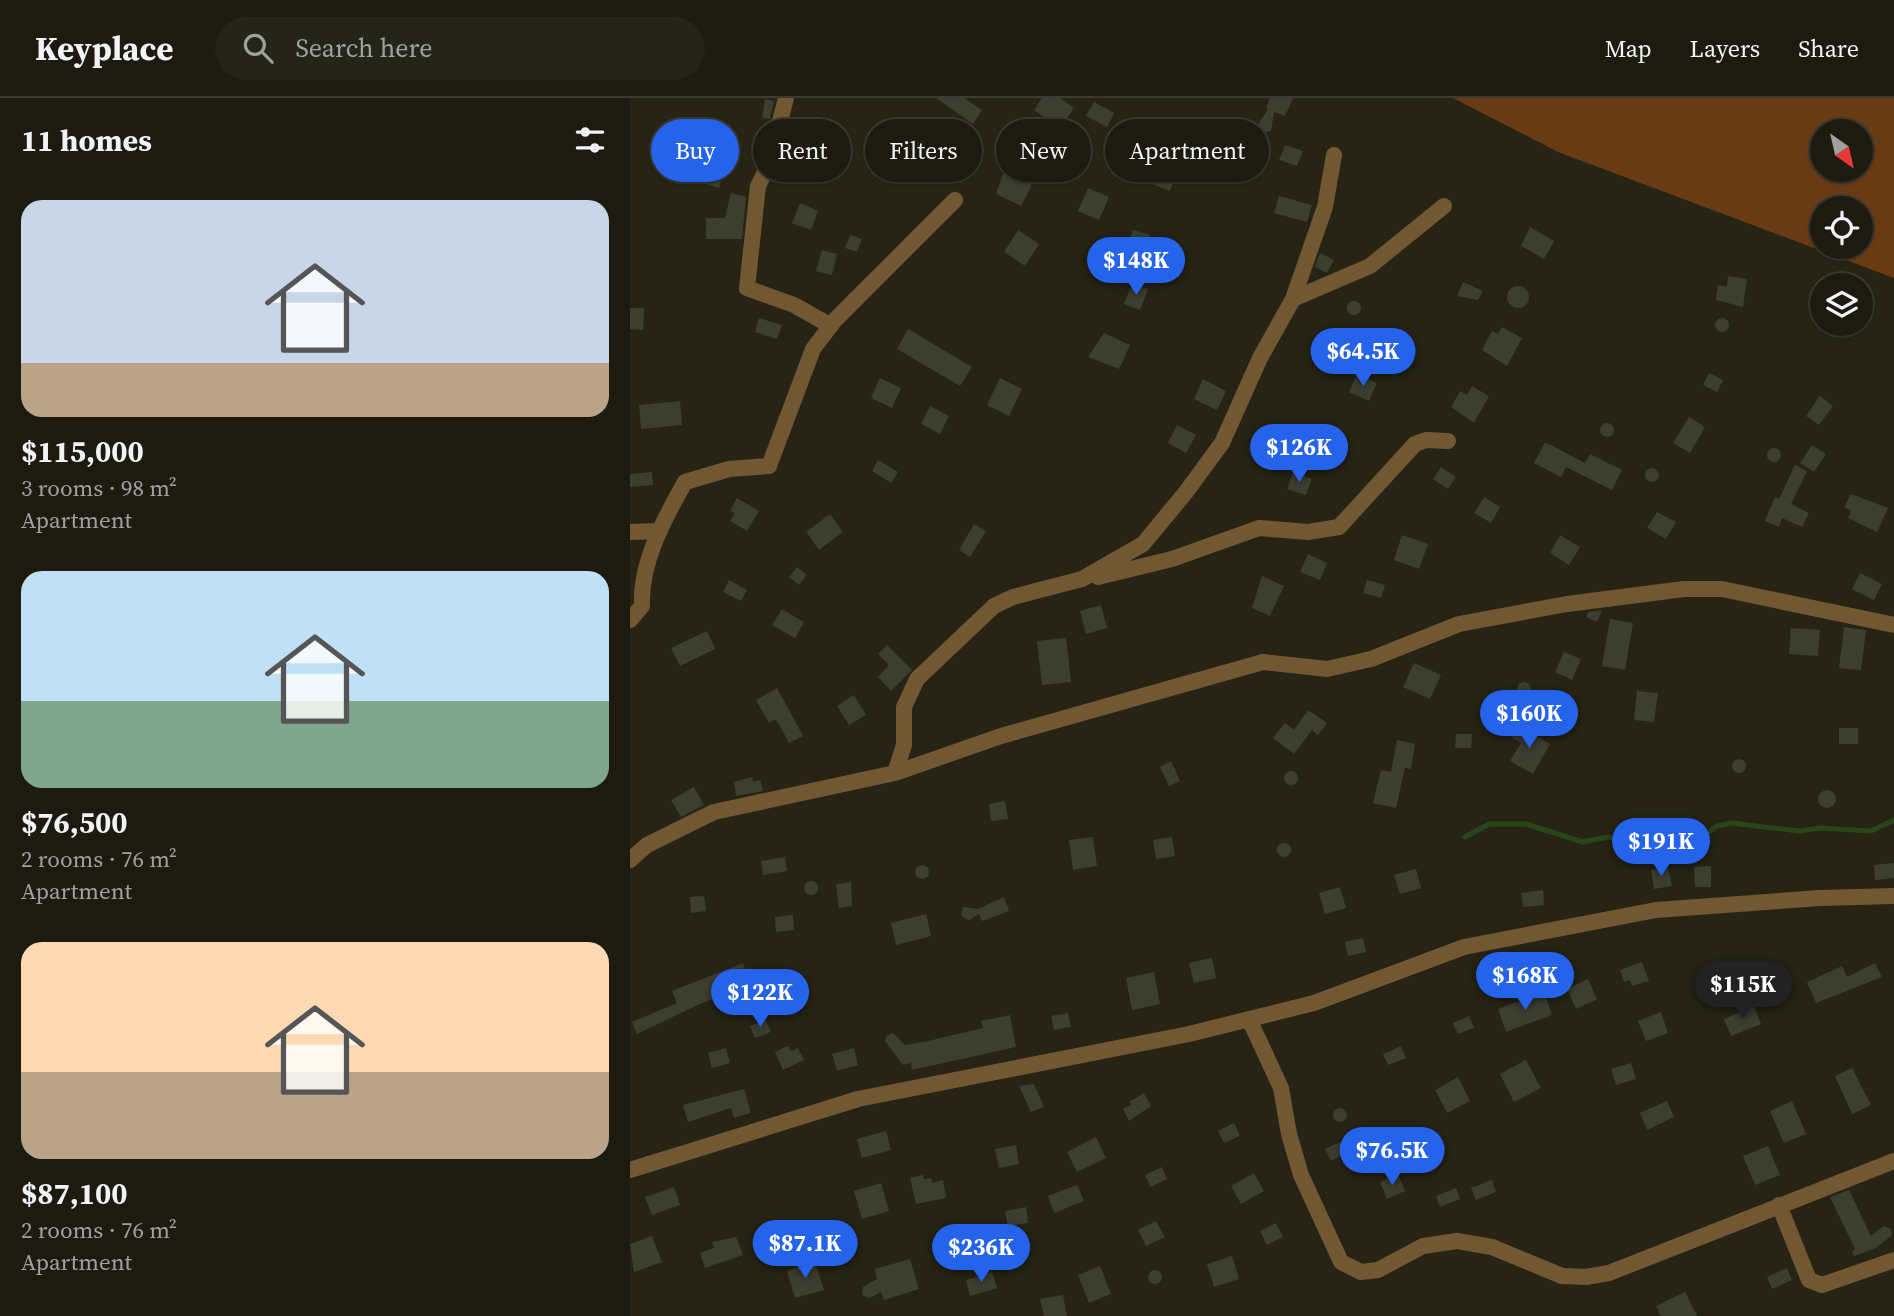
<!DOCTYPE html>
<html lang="en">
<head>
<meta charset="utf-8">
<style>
	body { margin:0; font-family:"Source Serif 4",serif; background:#252419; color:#f1f3f6; height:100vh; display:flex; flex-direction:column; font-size:26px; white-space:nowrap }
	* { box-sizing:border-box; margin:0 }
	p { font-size:23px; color:#a0a19f }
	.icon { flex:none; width:38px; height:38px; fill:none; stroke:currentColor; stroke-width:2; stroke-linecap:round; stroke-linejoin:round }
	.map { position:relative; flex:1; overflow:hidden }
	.drawer { display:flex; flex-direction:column; background:#1d1b10; width:630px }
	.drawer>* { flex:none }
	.hud { position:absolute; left:21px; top:21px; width:665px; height:63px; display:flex; gap:14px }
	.needle { width:46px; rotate:146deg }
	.buttons { position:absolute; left:1180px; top:21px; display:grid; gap:14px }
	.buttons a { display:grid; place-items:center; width:63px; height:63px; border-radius:50%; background:#1d1b10; box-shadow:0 2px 5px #0004,0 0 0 2px #3b3930; font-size:35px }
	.price { position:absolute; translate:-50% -60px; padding:0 16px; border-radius:24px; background:#2563eb; color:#fff; font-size:23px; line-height:46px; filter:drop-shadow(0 2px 4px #0008) }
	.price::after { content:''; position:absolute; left:50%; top:42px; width:21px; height:16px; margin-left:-10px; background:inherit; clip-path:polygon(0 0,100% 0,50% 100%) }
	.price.active { background:#222; color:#fff }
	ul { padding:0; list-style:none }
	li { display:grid; align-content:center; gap:14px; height:371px; padding:0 21px }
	li span { display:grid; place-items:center; height:217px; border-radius:21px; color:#555 }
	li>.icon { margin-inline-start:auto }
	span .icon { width:126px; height:126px; fill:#fffc; stroke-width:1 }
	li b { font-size:30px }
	h2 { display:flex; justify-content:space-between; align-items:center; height:84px; padding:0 21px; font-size:30px }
	.chip { padding:0 24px; border-radius:32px; background:#1d1b10; box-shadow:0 2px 5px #0004,0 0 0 2px #3b3930; font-size:24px; line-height:63px }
	.chip.active { background:#2563eb; color:#fff }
	header { display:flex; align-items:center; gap:42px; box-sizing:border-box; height:98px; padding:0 35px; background:#1d1b10; border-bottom:2px solid #3b3930 }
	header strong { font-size:33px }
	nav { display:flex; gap:38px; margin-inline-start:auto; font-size:24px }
	.search { width:490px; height:63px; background:#252419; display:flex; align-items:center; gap:18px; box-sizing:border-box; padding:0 24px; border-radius:38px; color:#a0a19f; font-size:26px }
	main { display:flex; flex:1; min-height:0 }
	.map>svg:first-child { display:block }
</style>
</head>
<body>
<header>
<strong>Keyplace</strong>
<div class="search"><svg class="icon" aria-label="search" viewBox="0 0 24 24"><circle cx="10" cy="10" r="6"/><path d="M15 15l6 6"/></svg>Search here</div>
<nav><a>Map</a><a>Layers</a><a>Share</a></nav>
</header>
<main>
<section class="drawer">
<h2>11 homes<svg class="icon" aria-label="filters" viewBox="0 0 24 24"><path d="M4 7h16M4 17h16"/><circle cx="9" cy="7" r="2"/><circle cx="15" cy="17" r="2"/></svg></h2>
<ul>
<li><span style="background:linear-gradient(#c9d6e8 75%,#b9a48a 0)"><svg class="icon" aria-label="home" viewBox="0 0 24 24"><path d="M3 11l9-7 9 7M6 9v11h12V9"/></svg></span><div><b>$115,000</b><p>3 rooms · 98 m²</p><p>Apartment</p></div></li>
<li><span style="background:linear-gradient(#bfe0f5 60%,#7fa58c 0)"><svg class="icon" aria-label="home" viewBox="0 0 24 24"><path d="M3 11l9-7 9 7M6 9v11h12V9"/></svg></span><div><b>$76,500</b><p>2 rooms · 76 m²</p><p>Apartment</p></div></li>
<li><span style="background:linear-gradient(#ffd9b3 60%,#b9a48a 0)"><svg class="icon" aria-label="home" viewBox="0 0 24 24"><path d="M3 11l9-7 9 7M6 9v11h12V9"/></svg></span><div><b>$87,100</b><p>2 rooms · 76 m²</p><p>Apartment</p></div></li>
</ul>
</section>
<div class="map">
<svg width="1264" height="1218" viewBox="0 0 1264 1218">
	<rect width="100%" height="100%" fill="#272415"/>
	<path fill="#693b14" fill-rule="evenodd" d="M823 0H1264V180L928 54ZM1192 33H1230V72H1192ZM1192 110H1230V149H1192Z"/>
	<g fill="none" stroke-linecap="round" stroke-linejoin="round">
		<path stroke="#284718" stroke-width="5" d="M835 739 859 726H896L953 744 978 739 1030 749 1066 743 1087 728 1101 725 1169 733 1191 730 1241 733 1264 722"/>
	</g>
	<path fill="#3c3f30" d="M306 0H334L352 12 343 26Z
		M412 0H430L444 10 430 30 404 12Z
		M640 0H663L655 18 644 14 641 33 632 35 628 27 638 11 636 10Z
		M135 1 144 3 140 21 132 20Z
		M464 4 484 15 477 29 456 18Z
		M655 47 673 53 667 68 649 62Z
		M191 58 209 65 202 82 184 75Z
		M529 67 547 74 540 93 522 86Z
		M74 68 94 74 89 90 69 84Z
		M373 76 402 87 391 108 366 96Z
		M458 90 479 99 469 122 448 113Z
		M101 95 116 99 112 141H76V120H95Z
		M649 98 682 107 677 124 644 115Z
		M170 105 188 113 181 132 162 125Z
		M900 129 924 143 914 161 891 148Z
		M388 132 409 146 395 168 374 154Z
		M503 132 520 137 514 155 497 150Z
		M220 137 232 141 227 154 215 150Z
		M192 152 207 156 202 177 186 173Z
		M690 155 704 162 697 175 685 169Z
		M1098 178 1117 181 1113 209 1086 202 1088 187 1097 189Z
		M833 184 853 193 848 202 827 198Z
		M502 186 518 191 510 212 494 206Z
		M877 199a11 11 0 1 1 22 0a11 11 0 1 1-22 0Z
		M717 210a7 7 0 1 1 14 0a7 7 0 1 1-14 0Z
		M0 210H14L13 232 0 231Z
		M1085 227a7 7 0 1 1 14 0a7 7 0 1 1-14 0Z
		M129 220 152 227 147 241 125 234Z
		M872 229 892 240 877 268 852 252 862 233 868 236Z
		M278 231 342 269 330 288 267 251Z
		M474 235 500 247 489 271 458 259Z
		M1079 275 1093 282 1087 294 1073 287Z
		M727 276 747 285 739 303 719 294Z
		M250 280 271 290 262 310 241 300Z
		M370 280 392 291 379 318 357 307Z
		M573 281 596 293 587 312 564 301Z
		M842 288 859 298 844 325 821 309 830 293 837 297Z
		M1190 298 1203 308 1189 327 1176 318Z
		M50 303 52 327 11 331 9 307Z
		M300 308 319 318 310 336 291 326Z
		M1059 319 1075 329 1060 355 1043 345Z
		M970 332a7 7 0 1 1 14 0a7 7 0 1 1-14 0Z
		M547 327 566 337 556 355 538 345Z
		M915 344 955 365 960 356 992 372 982 392 936 369 931 379 904 365Z
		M1182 347 1196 356 1184 374 1170 365Z
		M1137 357a7 7 0 1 1 14 0a7 7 0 1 1-14 0Z
		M248 362 268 374 261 385 242 373Z
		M1165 367 1177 373 1161 406 1179 415 1172 429 1152 420 1149 429 1135 423 1145 399 1149 401Z
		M811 369 826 379 818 391 803 381Z
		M1015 377a7 7 0 1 1 14 0a7 7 0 1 1-14 0Z
		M22 374 23 387 0 389V376Z
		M663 374 682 381 676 397 657 391Z
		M1221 396 1258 410 1247 434 1218 420 1221 413 1214 409Z
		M854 399 870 409 861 425 844 415Z
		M107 400 129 413 117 433 100 423 105 415 100 413Z
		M1027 414 1046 424 1036 441 1017 430Z
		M200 416 213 434 189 452 176 434Z
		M344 426 356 433 340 459 329 452Z
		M772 437 798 446 789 471 764 462Z
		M930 437 950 449 939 467 920 455Z
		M678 456 697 465 690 482 670 474Z
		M167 469 177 477 169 487 159 479Z
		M1230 475 1252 486 1244 502 1222 491Z
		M632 478 654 488 640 518 622 510Z
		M99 482 117 492 111 503 93 494Z
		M737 482 755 487 751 500 733 495Z
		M471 507 477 530 456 536 450 513Z
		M152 511 174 524 165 540 142 527Z
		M972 512 967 524 956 519 958 514Z
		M980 521 1003 525 995 572 972 568Z
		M1214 529 1236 532 1231 572 1209 570Z
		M1161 530 1190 532 1188 558 1159 556Z
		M77 533 85 551 50 568 41 550Z
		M436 540 441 584 412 587 407 543Z
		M257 547 282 572 261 593 248 579 259 567 248 556Z
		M934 554 951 561 942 582 925 574Z
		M784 565 811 577 800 601 773 589Z
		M887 591a7 7 0 1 1 14 0a7 7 0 1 1-14 0Z
		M147 590 173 638 159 645 146 621 139 625 126 602Z
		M1007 593 1028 595 1024 624 1004 622Z
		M224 597 236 617 219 627 207 608Z
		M678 612 697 625 688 637 682 632 664 656 643 640 655 625 664 632Z
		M888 627 920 646 903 676 880 663 891 645 881 639Z
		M1209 630H1228V646H1209Z
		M826 636H842L841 650H825Z
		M767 642 785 646 781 671 775 670 766 710 743 705 751 672 761 674Z
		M1102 668a7 7 0 1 1 14 0a7 7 0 1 1-14 0Z
		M541 663 550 683 539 688 530 669Z
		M654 680a7 7 0 1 1 14 0a7 7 0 1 1-14 0Z
		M122 679 123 684 130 682 133 693 106 698 104 684Z
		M64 689 74 707 51 719 41 702Z
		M1188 701a9 9 0 1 1 18 0a9 9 0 1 1-18 0Z
		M375 703 378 721 361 723 359 706Z
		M463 739 467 768 443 772 439 742Z
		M542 739 545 758 526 761 523 742Z
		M647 752a7 7 0 1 1 14 0a7 7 0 1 1-14 0Z
		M155 759 157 773 133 777 131 763Z
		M1264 765V780L1245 782 1244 767Z
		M285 774a7 7 0 1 1 14 0a7 7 0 1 1-14 0Z
		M1081 768V789H1065L1064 769Z
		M1038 769 1042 788 1024 791 1021 772Z
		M786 771 791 790 770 796 764 777Z
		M174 790a7 7 0 1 1 14 0a7 7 0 1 1-14 0Z
		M221 784 222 808 209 810 206 786Z
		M710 789 716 810 695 816 689 795Z
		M913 792 914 807 893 809 891 795Z
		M74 798 76 813 61 815 60 799Z
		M374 799 379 813 352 823 349 816 339 822 331 818 333 809 348 811Z
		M296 816 301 838 266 847 261 825Z
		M163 817 164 832 146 834 145 819Z
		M733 840 736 854 718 858 715 844Z
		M582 860 586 880 564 885 559 865Z
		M1012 864 1019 883 1002 888 1000 882 994 884 990 872Z
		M113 865 121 887 72 905 7 936 2 924 47 905 42 893Z
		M1245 865 1252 879 1186 905 1177 884 1212 868 1217 879Z
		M524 874 530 906 502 912 496 880Z
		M958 881 967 901 946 911 937 891Z
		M914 894 922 917 876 934 868 911Z
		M1124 908 1131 926 1101 938 1094 921Z
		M1031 914 1038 935 1016 943 1008 923Z
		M438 915 441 929 424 932 421 918Z
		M380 917 386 949 282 972 281 965 273 967 255 943 257 937 263 935 275 947 298 943 353 930 351 923Z
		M839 918 844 930 828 936 823 925Z
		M136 922 141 934 125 940 120 928Z
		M158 948 161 953 168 950 174 962 153 972 145 954Z
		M771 948 776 960 758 967 753 956Z
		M96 950 100 965 82 970 78 955Z
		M224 950 228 967 207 973 202 956Z
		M896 962 911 990 884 1004 870 976Z
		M1001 965 1006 981 986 987 981 971Z
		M1222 970 1241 1007 1222 1016 1205 978Z
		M828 979 840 1003 817 1015 805 992Z
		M404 986 414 1009 401 1014 389 988Z
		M114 991 121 1015 104 1020 101 1010 58 1024 53 1007Z
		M514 995 521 1008 499 1023 493 1011 501 1007 499 1004Z
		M1037 1003 1044 1019 1017 1032 1010 1015Z
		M1162 1003 1176 1036 1154 1045 1140 1013Z
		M703 1017a7 7 0 1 1 14 0a7 7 0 1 1-14 0Z
		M604 1025 610 1038 594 1045 588 1033Z
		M256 1033 261 1052 232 1060 227 1041Z
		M466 1039 476 1060 447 1074 437 1054Z
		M710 1044 715 1056 701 1063 695 1051Z
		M386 1047 389 1066 369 1070 365 1051Z
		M1138 1048 1150 1077 1125 1087 1113 1058Z
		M532 1069 537 1081 521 1089 515 1077Z
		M624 1075 634 1093 611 1106 601 1088Z
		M768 1076 775 1093 757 1101 750 1084Z
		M293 1077 294 1081 301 1080 302 1085 313 1082 316 1100 286 1106 280 1080Z
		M862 1082 866 1094 846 1102 841 1090Z
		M251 1085 259 1113 232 1121 224 1093Z
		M447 1087 454 1103 424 1115 418 1098Z
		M44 1089 50 1107 22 1117 15 1099Z
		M826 1090 830 1101 810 1109 806 1098Z
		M1219 1092 1241 1138 1254 1128 1261 1131 1262 1137 1246 1150 1224 1158 1222 1154 1225 1151 1200 1099Z
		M396 1109 398 1125 378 1128 375 1113Z
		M526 1123 535 1139 516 1148 508 1132Z
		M646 1125 653 1139 637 1147 630 1133Z
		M334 1131 338 1152 315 1158 310 1137Z
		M22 1138 32 1164 4 1174 0 1146Z
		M106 1139 113 1157 75 1170 70 1155 84 1150 82 1144Z
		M602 1158 609 1181 584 1189 577 1166Z
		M280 1161 289 1191 254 1202 251 1194 240 1200 232 1197 233 1189 247 1181 245 1171Z
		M185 1164 194 1192 165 1200 157 1173Z
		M470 1168 481 1196 459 1205 448 1177Z
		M1157 1170 1162 1182 1142 1191 1137 1179Z
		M518 1179a7 7 0 1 1 14 0a7 7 0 1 1-14 0Z
		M362 1174 367 1190 340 1198 336 1182Z
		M1055 1194 1067 1218H1031L1026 1208Z
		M433 1197 437 1218H414L410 1201Z"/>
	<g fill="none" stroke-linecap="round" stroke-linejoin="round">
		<path stroke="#725832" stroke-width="16" d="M156 0 139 66 128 88 117 190 164 207 201 228
			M663 201 695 109 704 57
			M0 434 30 433
			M468 479 542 461 629 430 678 434 709 429 785 346 796 342 818 343
			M0 522 12 508C10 465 34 421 55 384L99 371 139 368 183 251 205 222 325 102
			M265 675 274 647V609L287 581 364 508 383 499 452 481 513 446 556 394 592 345 630 260 663 201 740 168 814 108
			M0 762 17 747 84 714 265 675 371 638 633 564 697 571 741 561 829 526 937 506 1054 491H1092L1264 527
			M619 921 651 990 659 1036 671 1077 711 1164 731 1174 748 1172 793 1148 827 1143 862 1149 932 1178 956 1179 979 1175 1264 1063
			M0 1072 228 1001 559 936 684 905 834 849 1026 812 1190 800 1264 798
			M1149 1107 1179 1182 1192 1187 1264 1162"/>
	</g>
</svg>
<div class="buttons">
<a><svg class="needle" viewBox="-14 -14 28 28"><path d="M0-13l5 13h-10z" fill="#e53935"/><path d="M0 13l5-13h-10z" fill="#a0a19f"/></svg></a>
<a><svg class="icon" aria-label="locate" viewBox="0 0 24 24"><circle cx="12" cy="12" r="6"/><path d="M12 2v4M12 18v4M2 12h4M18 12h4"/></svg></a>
<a><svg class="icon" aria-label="layers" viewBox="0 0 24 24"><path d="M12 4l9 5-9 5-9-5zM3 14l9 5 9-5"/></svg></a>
</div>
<b class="price" style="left:506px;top:199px">$148K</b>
<b class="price" style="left:733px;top:290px">$64.5K</b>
<b class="price" style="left:669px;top:386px">$126K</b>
<b class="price" style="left:899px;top:652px">$160K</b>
<b class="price" style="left:1031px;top:780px">$191K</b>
<b class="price" style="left:895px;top:914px">$168K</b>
<b class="price active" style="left:1113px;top:923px">$115K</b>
<b class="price" style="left:130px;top:931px">$122K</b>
<b class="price" style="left:762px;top:1089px">$76.5K</b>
<b class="price" style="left:175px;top:1182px">$87.1K</b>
<b class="price" style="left:351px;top:1186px">$236K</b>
<div class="hud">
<a class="chip active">Buy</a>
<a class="chip">Rent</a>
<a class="chip">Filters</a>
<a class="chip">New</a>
<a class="chip">Apartment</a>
</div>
</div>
</main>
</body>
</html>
